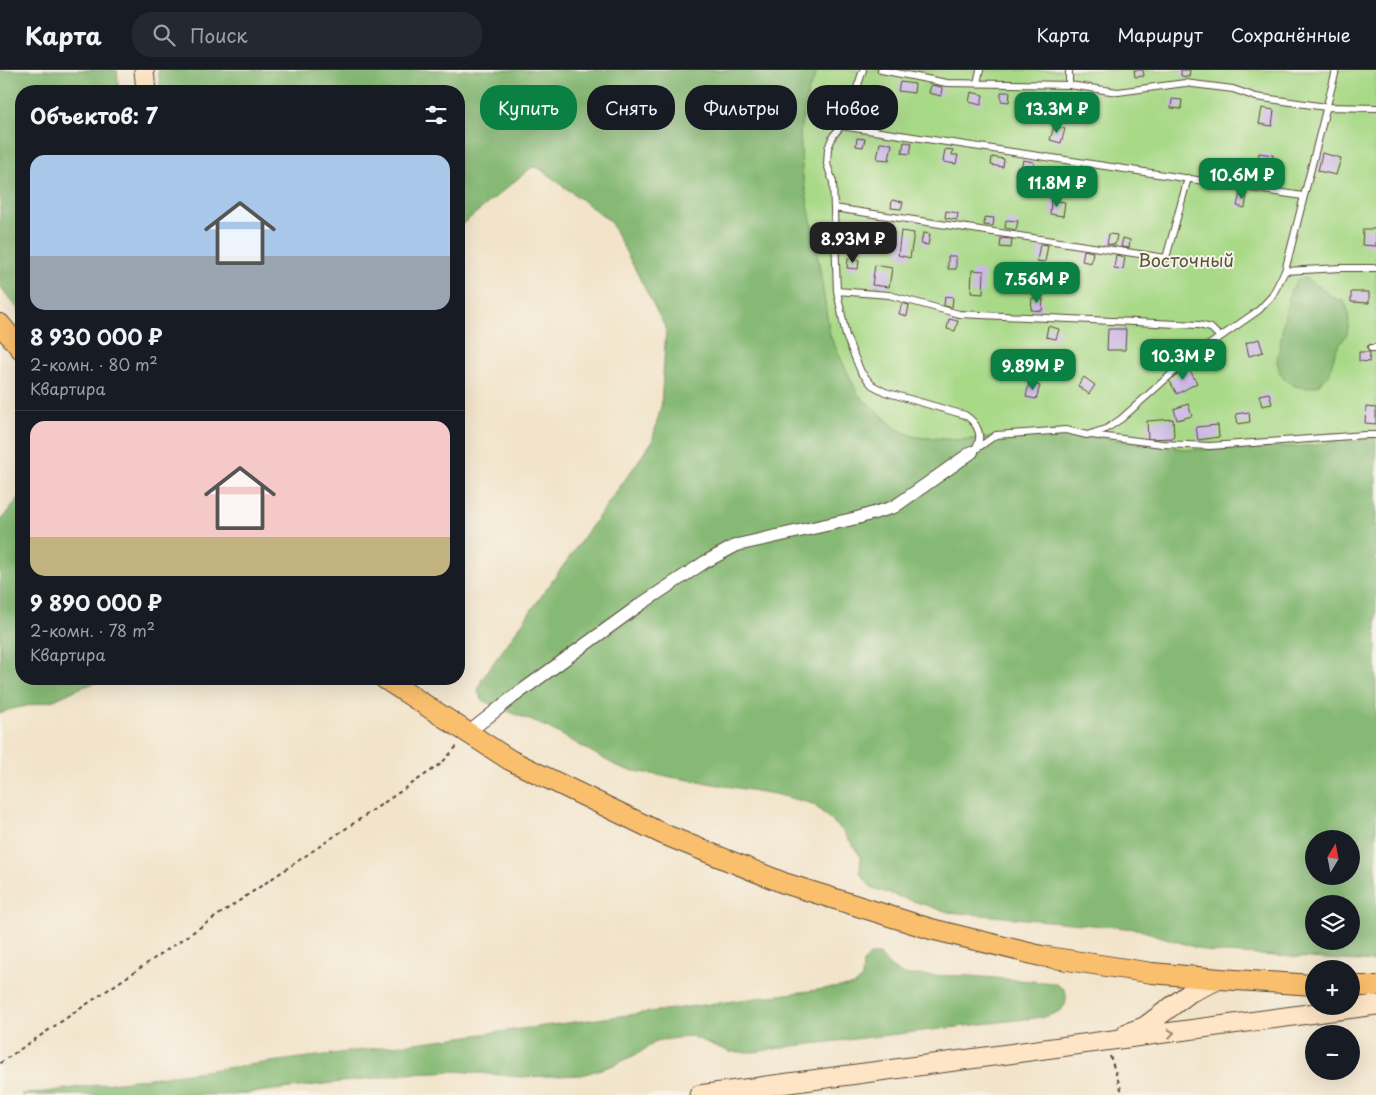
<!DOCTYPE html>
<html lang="ru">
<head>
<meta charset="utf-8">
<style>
	body { margin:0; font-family:"Playpen Sans",sans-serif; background:#242831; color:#f1f3f6; height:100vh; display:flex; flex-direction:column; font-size:19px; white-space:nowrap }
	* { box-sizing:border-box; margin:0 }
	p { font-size:16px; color:#9ea1a6 }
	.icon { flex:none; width:28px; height:28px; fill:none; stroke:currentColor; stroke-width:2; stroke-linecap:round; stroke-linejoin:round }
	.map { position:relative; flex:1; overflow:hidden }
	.sheet { position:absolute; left:15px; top:15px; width:450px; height:600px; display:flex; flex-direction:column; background:#171b24; border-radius:20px; box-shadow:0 5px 20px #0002 }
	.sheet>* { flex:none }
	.top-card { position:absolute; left:480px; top:15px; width:475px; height:45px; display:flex; gap:10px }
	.needle { width:32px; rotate:10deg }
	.fabs { position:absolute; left:1305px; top:760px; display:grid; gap:10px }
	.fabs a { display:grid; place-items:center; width:55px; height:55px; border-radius:50%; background:#171b24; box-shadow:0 5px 20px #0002; font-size:25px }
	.price { position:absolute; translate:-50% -42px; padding:0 11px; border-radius:10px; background:#0b8043; color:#fff; font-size:16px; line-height:32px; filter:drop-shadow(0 1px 2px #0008) }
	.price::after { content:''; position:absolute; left:50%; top:30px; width:15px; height:11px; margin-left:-8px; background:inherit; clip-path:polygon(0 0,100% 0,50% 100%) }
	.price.selected { background:#222; color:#fff }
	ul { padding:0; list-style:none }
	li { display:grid; align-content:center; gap:10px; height:265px; padding:0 15px }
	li+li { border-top:1px solid #363941 }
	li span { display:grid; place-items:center; height:155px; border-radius:15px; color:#555 }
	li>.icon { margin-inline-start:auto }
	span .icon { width:90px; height:90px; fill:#fffc; stroke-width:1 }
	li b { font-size:21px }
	h2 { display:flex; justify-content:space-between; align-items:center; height:60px; padding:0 15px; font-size:21px }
	.chip { padding:0 18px; border-radius:20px; background:#171b24; box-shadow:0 5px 20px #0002; font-size:18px; line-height:45px }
	.chip.selected { background:#0b8043; color:#fff }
	header { display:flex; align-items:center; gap:30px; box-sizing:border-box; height:70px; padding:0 25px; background:#171b24; border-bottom:1px solid #363941 }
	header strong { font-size:24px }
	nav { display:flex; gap:28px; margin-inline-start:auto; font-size:18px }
	.search { width:350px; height:45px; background:#242831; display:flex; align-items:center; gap:12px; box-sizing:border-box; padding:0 18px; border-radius:20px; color:#9ea1a6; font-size:19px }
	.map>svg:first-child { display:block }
</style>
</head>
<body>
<header>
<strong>Карта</strong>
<div class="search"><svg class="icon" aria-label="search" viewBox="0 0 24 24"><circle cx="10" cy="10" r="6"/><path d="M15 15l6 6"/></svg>Поиск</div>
<nav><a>Карта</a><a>Маршрут</a><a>Сохранённые</a></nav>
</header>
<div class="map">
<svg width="1376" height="1025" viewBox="0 0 1376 1025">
	<rect width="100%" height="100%" fill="#f7f3e8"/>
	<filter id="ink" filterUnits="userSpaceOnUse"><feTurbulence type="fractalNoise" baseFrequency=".02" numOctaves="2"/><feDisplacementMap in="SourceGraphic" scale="10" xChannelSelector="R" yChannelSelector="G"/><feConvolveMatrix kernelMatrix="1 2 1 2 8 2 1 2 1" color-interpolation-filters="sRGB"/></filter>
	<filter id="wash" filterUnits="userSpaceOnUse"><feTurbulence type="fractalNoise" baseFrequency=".0096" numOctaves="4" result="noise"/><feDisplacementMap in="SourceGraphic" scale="20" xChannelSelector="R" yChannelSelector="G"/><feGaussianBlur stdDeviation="1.12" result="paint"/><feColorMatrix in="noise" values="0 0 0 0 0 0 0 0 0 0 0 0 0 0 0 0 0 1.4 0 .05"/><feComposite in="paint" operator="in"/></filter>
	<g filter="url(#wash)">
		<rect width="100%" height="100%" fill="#f2e4ca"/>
		<path fill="#a8d987" stroke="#728252" d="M818 0H1376V368L1345 369 1314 376 1191 380 1058 362 960 370 914 367 897 359 858 325 830 266 818 188 802 102 800 60 808 22Z"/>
		<path fill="#86b974" stroke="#607249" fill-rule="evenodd" d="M0 0H117L119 21H21V243L0 216Z
			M158 0H818L808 22 800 60 802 102 818 188 830 266 858 325 897 359 914 367 960 370 1058 362 1191 380 1314 376 1345 369 1366 367 1376 368V892L1210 882 1137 859 948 842 872 818 860 803 861 787 842 760 813 734 775 724 622 699 549 658 483 631 478 622 482 609 652 372 661 336 666 259 610 151 539 98 532 97 459 157V21H161ZM1314 769H1351V806H1314ZM1314 834H1351V871H1314Z
			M1304 208 1310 210 1332 227 1344 232 1347 237 1349 251 1347 264 1336 280 1328 306 1318 315 1306 318 1295 316 1284 309 1280 303 1277 291 1286 239 1291 220 1298 209Z
			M21 425V609H107L80 618 54 630 8 640 0 644V452Z
			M870 885H879L892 898 904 905 971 906 1054 913 1065 920C1070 938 1059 943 1043 947L794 976 754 982H730L691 966 657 971 639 983 614 995 582 1005 521 1007 457 1001 416 1003 232 1025H21L855 915 862 908 863 893Z"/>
		<g id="blocks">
			<path fill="#cbb7e4" d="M1134 0H1143L1144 6 1135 7Z
				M1181 0H1190L1189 7 1181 6Z
				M900 12 915 14 914 23 898 21Z
				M931 15 942 17 941 26 929 23Z
				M971 22 983 25 981 35 969 32Z
				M1001 22H1010L1009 32 1001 31Z
				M1172 29 1182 30 1181 39 1171 38Z
				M1262 38 1274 40 1272 56 1259 54Z
				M1054 56 1065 59 1061 73 1050 70Z
				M857 68 865 69 863 77 856 76Z
				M904 72 912 73 910 84 902 83Z
				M880 73 892 74 889 90 877 89Z
				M945 79 953 80 952 85H958L956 94 943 92Z
				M1259 83 1273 85 1271 95 1258 92Z
				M1322 83 1341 88 1336 105 1318 101Z
				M992 87 1004 89 1003 97 991 95Z
				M1023 90 1034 92 1033 99 1021 98Z
				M1240 123 1247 124 1245 138 1237 136Z
				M892 130 903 132 901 139 891 138Z
				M1051 130 1065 132 1063 146 1050 144Z
				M946 141 958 143 957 150 945 148Z
				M985 147 994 148 993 156 984 155Z
				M1006 150 1018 151 1016 160 1005 158Z
				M1363 159H1376V176L1362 175Z
				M901 161 914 163 910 188 898 185Z
				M923 163 930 164 928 175 921 174Z
				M1109 164 1117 165 1115 175 1107 174Z
				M1001 168 1012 169 1011 178 1000 177Z
				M1123 168 1130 170 1129 178 1121 177Z
				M1040 174 1048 175 1045 192 1037 191Z
				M1084 180 1093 182 1091 193 1082 191Z
				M1116 185 1125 187 1123 199 1114 198Z
				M948 186H956V199H948Z
				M848 188 859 190 858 199 847 198Z
				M875 195 892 198 889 217 872 215Z
				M972 200 984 201 983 224 971 223Z
				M1351 222H1369V233L1351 232Z
				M945 226 953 227 952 237 944 236Z
				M1032 228 1043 229 1042 241 1031 240Z
				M902 233 909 235 907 246 899 244Z
				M949 249 958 251 955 261 947 259Z
				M1048 256 1059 259 1056 269 1046 267Z
				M1108 259H1126L1125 280H1107Z
				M1259 269 1263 282 1249 286 1246 273Z
				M1359 282H1370L1369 292 1359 291Z
				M1189 299 1197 313 1177 324 1169 310Z
				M1084 307 1095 315 1089 324 1078 316Z
				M1029 313 1040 316 1036 329 1026 327Z
				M1269 323 1272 334 1262 336 1259 325Z
				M1188 334 1192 346 1177 350 1174 339Z
				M1366 337 1376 338V354L1365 353Z
				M1249 342 1250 352 1238 354 1236 344Z
				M1173 349 1174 368 1148 369 1147 351Z
				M1218 355 1219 367 1198 370 1196 357Z"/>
		</g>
	</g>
	<g filter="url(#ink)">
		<use href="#blocks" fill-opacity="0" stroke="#564638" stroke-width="1"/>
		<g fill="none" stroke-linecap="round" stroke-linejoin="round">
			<defs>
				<path id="lane" d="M863 0 850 39 841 56 833 66 828 78 827 94 833 112 837 221 846 266 861 302 872 315 885 322 965 345C976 352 984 365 976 377
					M881 0 947 13 1069 15 1118 22 1185 13 1233 19 1256 27 1326 37 1376 38
					M977 13 980 0
					M1069 15V0
					M841 56 1303 126
					M834 138 1166 188 1188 108
					M1285 201 1341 198H1376
					M837 221 889 225 959 244 1199 255 1211 258 1220 267
					M1371 278H1376
					M1091 365 1162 374 1210 376 1365 365H1376
					M972 382 996 365 1066 360 1087 365 1106 359 1121 349 1186 291 1259 240 1272 226 1285 201 1336 0"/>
				<path id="street" d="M469 662 513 627 641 534 705 492 737 475 857 448 894 437 972 382"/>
				<path id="secondary" d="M144 0 146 21
					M1127 963 1144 957 1191 922 1220 909
					M699 1025 1376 935"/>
				<path id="primary" d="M0 254 21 279
					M385 609 510 690 663 764 784 813 931 859 1041 886 1152 903 1220 909 1314 915
					M1351 916H1376"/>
			</defs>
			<use href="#lane" stroke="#564638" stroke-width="8"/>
			<use href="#street" stroke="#564638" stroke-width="14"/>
			<use href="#secondary" stroke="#564638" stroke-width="21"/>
			<use href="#primary" stroke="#564638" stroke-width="22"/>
			<path stroke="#564638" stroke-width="2" stroke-dasharray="4 4" stroke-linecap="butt" d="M1110 986 1123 1025
				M0 993 441 694 457 676"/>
			<use href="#lane" stroke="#fff" stroke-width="6"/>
			<use href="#street" stroke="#fff" stroke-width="12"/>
			<use href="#secondary" stroke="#fde5c5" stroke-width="19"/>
			<use href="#primary" stroke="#f9bf6d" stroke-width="20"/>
		</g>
		<defs><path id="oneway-chevron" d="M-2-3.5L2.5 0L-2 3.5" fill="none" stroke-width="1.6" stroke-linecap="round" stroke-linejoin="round" transform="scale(1.25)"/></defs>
		<use stroke="#9c8872" href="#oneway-chevron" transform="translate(1171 963) rotate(-8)"/>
	</g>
	<g text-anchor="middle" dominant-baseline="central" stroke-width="4" stroke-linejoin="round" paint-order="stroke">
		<g font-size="18" fill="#565638" stroke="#f7f3e8">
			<text x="1186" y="189">Восточный</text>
		</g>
	</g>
</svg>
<div class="fabs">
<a><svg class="needle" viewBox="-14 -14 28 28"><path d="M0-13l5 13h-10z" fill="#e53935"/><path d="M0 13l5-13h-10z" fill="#9ea1a6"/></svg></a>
<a><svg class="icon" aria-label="layers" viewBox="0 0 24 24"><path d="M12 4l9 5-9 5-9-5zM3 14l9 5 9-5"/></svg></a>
<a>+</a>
<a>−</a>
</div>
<b class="price" style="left:1057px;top:64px">13.3M ₽</b>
<b class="price" style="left:1242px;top:130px">10.6M ₽</b>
<b class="price" style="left:1057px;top:138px">11.8M ₽</b>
<b class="price selected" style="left:853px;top:194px">8.93M ₽</b>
<b class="price" style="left:1037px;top:234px">7.56M ₽</b>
<b class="price" style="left:1183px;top:311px">10.3M ₽</b>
<b class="price" style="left:1033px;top:321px">9.89M ₽</b>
<div class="top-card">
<a class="chip selected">Купить</a>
<a class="chip">Снять</a>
<a class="chip">Фильтры</a>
<a class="chip">Новое</a>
</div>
<section class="sheet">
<h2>Объектов: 7<svg class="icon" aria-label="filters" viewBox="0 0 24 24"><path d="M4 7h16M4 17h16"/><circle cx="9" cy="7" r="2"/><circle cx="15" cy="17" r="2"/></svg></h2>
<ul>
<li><span style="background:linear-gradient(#a9c7e8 65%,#9aa5b1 0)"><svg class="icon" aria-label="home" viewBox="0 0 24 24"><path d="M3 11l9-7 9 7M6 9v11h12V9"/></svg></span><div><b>8 930 000 ₽</b><p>2-комн. · 80 m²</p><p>Квартира</p></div></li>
<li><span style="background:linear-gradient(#f6c9c9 75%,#c2b280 0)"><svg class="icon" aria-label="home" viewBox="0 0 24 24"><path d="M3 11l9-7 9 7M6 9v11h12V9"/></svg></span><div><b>9 890 000 ₽</b><p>2-комн. · 78 m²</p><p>Квартира</p></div></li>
</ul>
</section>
</div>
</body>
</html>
